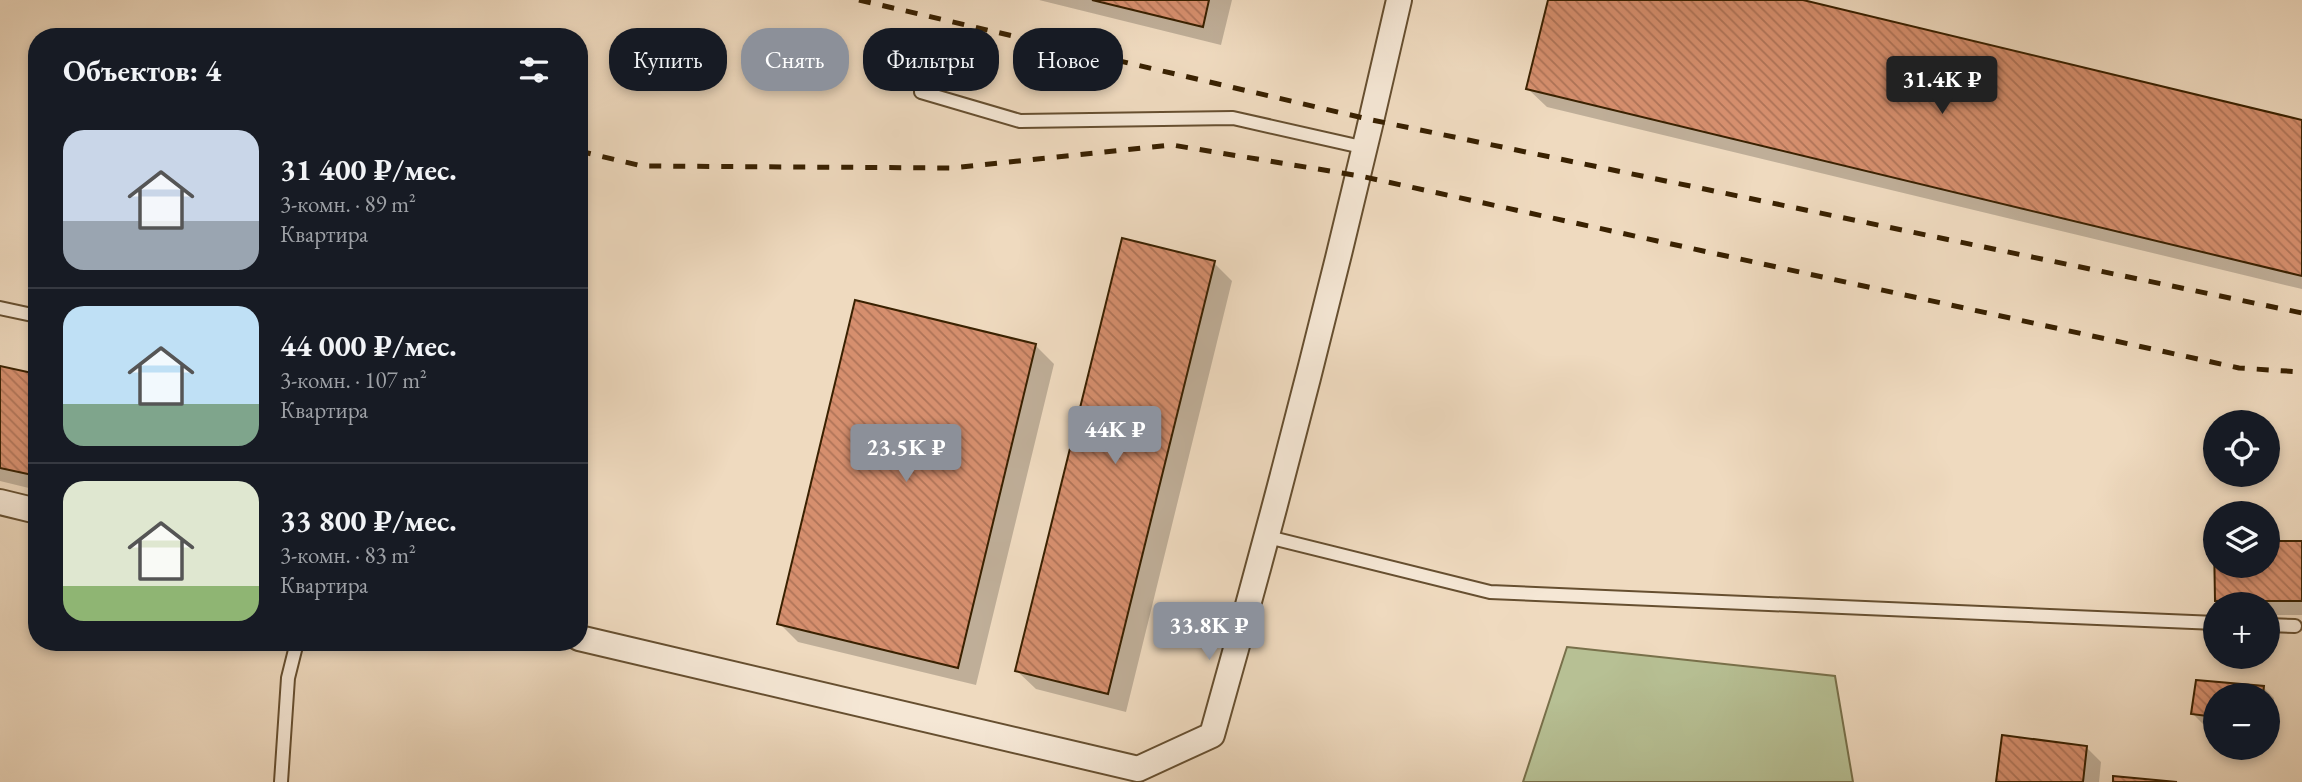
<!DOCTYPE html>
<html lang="ru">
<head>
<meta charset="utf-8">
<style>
	body { margin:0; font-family:"EB Garamond",serif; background:#20242c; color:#f1f3f6; height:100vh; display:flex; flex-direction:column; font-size:26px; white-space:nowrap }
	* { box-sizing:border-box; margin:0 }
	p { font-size:23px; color:#9ea1a6 }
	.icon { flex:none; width:38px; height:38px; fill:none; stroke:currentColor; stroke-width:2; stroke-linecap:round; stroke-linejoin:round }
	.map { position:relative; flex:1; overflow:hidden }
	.sheet { position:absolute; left:28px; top:28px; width:560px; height:623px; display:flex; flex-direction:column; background:#171b24; border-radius:28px; box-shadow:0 4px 10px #0003 }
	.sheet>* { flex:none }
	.hud { position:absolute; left:609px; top:28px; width:665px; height:63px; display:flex; gap:14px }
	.tools { position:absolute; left:2203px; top:410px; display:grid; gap:14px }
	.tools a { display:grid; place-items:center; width:77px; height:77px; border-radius:50%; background:#171b24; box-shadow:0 4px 10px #0003; font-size:35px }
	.price { position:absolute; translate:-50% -60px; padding:0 16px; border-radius:7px; background:#8c9099; color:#fff; font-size:23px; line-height:46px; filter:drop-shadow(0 2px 4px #0008) }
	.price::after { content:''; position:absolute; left:50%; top:42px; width:21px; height:16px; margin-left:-10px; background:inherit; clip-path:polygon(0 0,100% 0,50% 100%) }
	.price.selected { background:#222; color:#fff }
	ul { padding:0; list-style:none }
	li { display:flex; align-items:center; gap:21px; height:175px; padding:0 35px }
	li+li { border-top:2px solid #363941 }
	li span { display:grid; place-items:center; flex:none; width:196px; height:140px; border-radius:21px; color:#555 }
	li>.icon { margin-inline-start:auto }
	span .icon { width:84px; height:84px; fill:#fffc; stroke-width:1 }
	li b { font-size:30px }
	h2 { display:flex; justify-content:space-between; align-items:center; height:84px; padding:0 35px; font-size:30px }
	.pill { padding:0 24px; border-radius:28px; background:#171b24; box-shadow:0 4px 10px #0003; font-size:24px; line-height:63px }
	.pill.selected { background:#8c9099; color:#fff }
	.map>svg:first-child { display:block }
</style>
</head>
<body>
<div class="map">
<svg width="2302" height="782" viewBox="0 0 2302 782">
	<defs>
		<pattern id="building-back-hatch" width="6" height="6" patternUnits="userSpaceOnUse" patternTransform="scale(1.75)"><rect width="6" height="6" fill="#d68f6e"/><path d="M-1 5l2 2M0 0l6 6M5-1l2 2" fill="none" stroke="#af7458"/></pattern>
	</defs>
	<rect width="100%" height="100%" fill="#efdabf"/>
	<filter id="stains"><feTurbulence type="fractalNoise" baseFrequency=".00286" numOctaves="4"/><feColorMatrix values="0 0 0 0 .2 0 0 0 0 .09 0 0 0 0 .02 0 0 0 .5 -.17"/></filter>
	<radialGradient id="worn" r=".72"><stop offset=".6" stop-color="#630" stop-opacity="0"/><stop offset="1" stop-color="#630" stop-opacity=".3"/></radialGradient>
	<path fill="#b7c094" stroke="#78704a" stroke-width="2" d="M1567 647 1835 676 1853 782H1523Z"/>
	<path fill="#0003" d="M1039 0H1232L1221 45Z
		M1549 0H1796L2302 122V289L1547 107 1528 89Z
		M1214 263 1232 281 1126 712 1036 689 1017 671Z
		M1035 345 1054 364 976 685 798 642 779 623Z
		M0 367 37 376V490L0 481Z
		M2268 543H2302V615H2268V604H2220L2216 601 2268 565Z
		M2197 682 2264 688 2274 698 2268 731V695H2216V725L2203 724 2193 714Z
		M2086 747 2101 762 2099 782H1998Z"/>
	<path fill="url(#building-back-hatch)" stroke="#392101" stroke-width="2" d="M1092 0H1209L1203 27Z
		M1548 0H1803L2302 120V276L1526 89Z
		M1122 238 1215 261 1108 694 1015 671Z
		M855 300 1036 344 958 668 777 624Z
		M0 366 37 374V476L0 468Z
		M2214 541 2216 565H2268V541H2302V601H2215Z
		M2196 680 2264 686 2263 695H2216V717L2191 714Z
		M2002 735 2087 746 2083 782H1996Z
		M2113 776 2177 782H2113Z"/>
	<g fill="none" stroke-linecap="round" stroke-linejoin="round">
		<defs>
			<path id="lane" d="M921 92 1020 121 1233 118 1366 148
				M0 308 37 316
				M1268 537 1490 592 2216 623
				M2268 625 2295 626
				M281 782 288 678 297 642"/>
			<path id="street" d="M0 502 37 511
				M579 638 1138 769 1212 735C1281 491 1343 247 1399 0"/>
		</defs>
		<use href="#lane" stroke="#664f30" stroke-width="16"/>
		<use href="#street" stroke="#664f30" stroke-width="28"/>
		<use href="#lane" stroke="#f5e7d5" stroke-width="12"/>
		<use href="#street" stroke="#f5e7d5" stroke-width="24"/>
		<path stroke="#392101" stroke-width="5" stroke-dasharray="12 12" stroke-linecap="butt" d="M859 0 1372 120 2302 313
			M579 151 642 166 951 168 1172 145 1360 176 2239 368 2302 372"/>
	</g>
	<rect width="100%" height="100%" filter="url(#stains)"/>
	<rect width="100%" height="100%" fill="url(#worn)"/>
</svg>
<div class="tools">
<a><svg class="icon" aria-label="locate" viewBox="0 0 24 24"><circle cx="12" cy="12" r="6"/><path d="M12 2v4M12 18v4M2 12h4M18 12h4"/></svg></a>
<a><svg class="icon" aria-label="layers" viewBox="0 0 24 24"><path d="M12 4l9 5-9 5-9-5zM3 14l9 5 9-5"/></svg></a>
<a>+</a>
<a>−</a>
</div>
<b class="price selected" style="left:1942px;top:116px">31.4K ₽</b>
<b class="price" style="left:1115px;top:466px">44K ₽</b>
<b class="price" style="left:906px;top:484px">23.5K ₽</b>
<b class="price" style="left:1209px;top:662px">33.8K ₽</b>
<div class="hud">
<a class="pill">Купить</a>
<a class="pill selected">Снять</a>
<a class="pill">Фильтры</a>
<a class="pill">Новое</a>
</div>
<section class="sheet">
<h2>Объектов: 4<svg class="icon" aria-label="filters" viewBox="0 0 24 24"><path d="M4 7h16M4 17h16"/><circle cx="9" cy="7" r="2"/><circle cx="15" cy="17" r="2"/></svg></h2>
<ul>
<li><span style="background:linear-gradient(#c9d6e8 65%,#9aa5b1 0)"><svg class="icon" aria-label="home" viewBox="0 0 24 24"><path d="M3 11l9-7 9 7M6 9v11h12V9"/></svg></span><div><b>31 400 ₽/мес.</b><p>3-комн. · 89 m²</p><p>Квартира</p></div></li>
<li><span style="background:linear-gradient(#bfe0f5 70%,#7fa58c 0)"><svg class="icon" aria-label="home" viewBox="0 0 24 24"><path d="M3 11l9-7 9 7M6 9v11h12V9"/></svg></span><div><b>44 000 ₽/мес.</b><p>3-комн. · 107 m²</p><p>Квартира</p></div></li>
<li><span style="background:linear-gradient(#dfe7d0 75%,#8fb573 0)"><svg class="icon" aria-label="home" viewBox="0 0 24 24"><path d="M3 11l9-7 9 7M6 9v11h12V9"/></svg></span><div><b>33 800 ₽/мес.</b><p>3-комн. · 83 m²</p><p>Квартира</p></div></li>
</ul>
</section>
</div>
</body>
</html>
